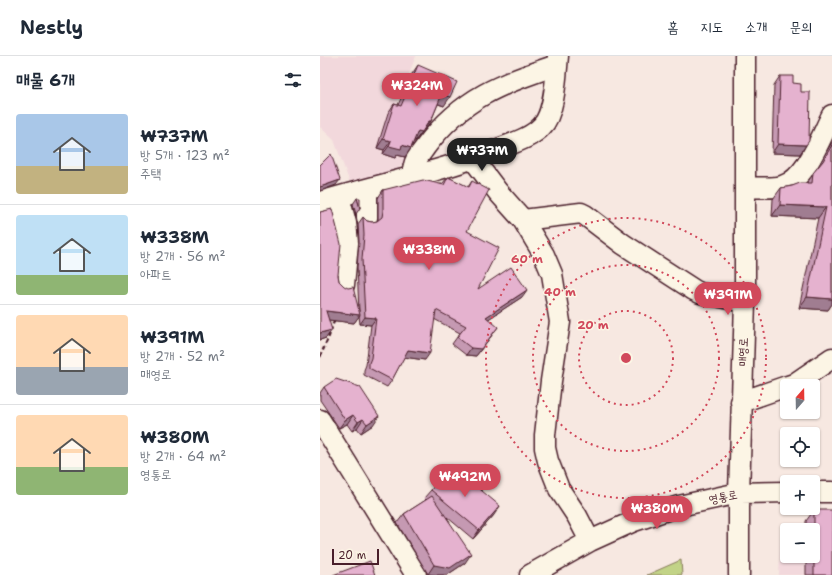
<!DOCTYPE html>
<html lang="ko">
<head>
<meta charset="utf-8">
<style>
	body { margin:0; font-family:"Shantell Sans","Poor Story",sans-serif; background:#f2f2f3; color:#1f2937; height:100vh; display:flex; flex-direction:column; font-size:15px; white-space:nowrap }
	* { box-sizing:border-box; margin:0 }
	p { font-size:13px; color:#747a83 }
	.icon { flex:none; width:22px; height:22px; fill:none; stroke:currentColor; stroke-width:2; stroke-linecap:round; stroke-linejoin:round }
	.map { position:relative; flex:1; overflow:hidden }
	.panel { display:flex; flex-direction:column; background:#fff; width:320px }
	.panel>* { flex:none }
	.needle { width:26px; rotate:20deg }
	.controls { position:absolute; left:460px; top:323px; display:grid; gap:8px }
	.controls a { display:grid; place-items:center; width:40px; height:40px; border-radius:4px; background:#fff; box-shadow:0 1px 3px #0004; font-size:20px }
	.scale { position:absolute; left:12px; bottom:10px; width:47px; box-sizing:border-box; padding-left:4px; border:2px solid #4a1f2b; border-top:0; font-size:11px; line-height:14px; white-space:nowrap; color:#4a1f2b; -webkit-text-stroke:3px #fcf5e5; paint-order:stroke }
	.price { position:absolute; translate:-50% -34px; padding:0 9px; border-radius:14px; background:#d1495b; color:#fff; font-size:13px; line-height:26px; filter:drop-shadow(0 1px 2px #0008) }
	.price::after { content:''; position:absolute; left:50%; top:24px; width:12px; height:9px; margin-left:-6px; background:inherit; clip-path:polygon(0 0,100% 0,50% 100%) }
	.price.selected { background:#222; color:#fff }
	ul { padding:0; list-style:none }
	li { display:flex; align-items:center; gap:12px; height:100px; padding:0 16px }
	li+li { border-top:1px solid #e0e1e3 }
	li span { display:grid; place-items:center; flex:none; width:112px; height:80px; border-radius:4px; color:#555 }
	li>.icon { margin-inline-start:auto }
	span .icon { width:48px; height:48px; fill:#fffc; stroke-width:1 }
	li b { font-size:17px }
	h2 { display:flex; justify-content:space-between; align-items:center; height:48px; padding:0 16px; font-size:17px }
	header { display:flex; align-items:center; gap:24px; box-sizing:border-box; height:56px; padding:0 20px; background:#fff; border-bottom:1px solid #e0e1e3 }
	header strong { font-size:19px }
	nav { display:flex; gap:22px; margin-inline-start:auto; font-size:14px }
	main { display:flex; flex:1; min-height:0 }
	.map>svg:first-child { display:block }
</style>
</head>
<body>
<header>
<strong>Nestly</strong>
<nav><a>홈</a><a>지도</a><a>소개</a><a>문의</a></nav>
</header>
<main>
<section class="panel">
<h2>매물 6개<svg class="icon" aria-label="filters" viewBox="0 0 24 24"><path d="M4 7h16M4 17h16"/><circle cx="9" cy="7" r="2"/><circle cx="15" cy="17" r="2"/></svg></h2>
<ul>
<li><span style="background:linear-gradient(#a9c7e8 65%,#c2b280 0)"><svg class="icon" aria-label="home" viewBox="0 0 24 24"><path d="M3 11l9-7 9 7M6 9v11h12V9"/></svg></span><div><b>₩737M</b><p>방 5개 · 123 m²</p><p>주택</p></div></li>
<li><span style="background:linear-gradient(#bfe0f5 75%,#8fb573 0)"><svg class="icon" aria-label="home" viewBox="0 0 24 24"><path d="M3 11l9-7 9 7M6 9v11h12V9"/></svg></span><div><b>₩338M</b><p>방 2개 · 56 m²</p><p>아파트</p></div></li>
<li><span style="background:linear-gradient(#ffd9b3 65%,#9aa5b1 0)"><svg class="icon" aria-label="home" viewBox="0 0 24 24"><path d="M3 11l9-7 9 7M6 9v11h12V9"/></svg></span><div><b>₩391M</b><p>방 2개 · 52 m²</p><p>매영로</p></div></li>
<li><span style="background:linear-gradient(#ffd9b3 65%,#8fb573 0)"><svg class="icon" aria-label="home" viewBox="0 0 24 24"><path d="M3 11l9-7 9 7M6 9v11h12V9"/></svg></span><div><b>₩380M</b><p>방 2개 · 64 m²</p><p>영통로</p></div></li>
</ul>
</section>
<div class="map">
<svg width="512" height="519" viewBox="0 0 512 519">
	<rect width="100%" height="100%" fill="#f7e8e1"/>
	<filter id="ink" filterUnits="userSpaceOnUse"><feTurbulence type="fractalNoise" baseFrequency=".025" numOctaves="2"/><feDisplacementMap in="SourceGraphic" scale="8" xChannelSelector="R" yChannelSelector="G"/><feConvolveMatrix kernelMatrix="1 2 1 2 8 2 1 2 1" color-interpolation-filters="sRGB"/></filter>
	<g filter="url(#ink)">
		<path fill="#f2d8dc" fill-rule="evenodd" d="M0 0H96L75 53 112 67 108 78 99 91 78 113 30 127 14 84 0 71Z
			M512 462V519H459L461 475ZM467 474H493V500H467Z"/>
		<path fill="#c2d387" stroke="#867959" d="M361 504 362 519H327Z"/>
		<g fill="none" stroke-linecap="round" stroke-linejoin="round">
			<defs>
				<path id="minor" d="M153 103 178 136 203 164 224 199 232 218 240 266 231 325 225 379V392L228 405 239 433 257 460 270 485
					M93 120C92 105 98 102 106 90 142 42 182 27 237 9
					M425 131C435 131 452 133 462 130 487 123 501 80 512 59
					M44 134 47 139V162
					M19 141 26 167 28 187 24 229
					M0 146C59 128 121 116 178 93 193 87 211 82 222 70 235 57 236 19 238 0
					M203 164 261 157 265 159 303 188 374 234 380 237 425 246
					M468 330 474 328 512 302
					M421 346 467 330
					M0 364 96 519
					M493 436H512
					M210 519 270 485 314 465 359 450 419 437 467 436
					M419 519V437L425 246V0"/>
			</defs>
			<use href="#minor" stroke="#4a1f2b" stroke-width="23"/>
			<path stroke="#4a1f2b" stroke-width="2.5" stroke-dasharray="4 3" stroke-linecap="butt" d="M0 301 9 280 15 262"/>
			<use href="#minor" stroke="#fcf5e5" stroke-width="20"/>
		</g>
		<path fill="#c599b2" stroke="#4a1f2b" d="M98 9 124 50 118 48 111 65 105 73 103 74 95 85H94L85 101 77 99 75 102 63 98 64 94 57 92 68 57 74 48 78 49 92 18Z
			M460 20 473 27 480 98 452 97 454 29Z
			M512 86V248L508 254 479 252 498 162 452 160 453 143 461 132 487 127 498 111Z
			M128 121 148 131 152 125 147 175 158 233 202 241 168 263 173 278 156 300 146 299 132 288 140 277 114 263 105 304 84 301 72 324 67 331 44 319V314L46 309 51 269 40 268 39 260 34 267 9 264 6 282 0 284 18 219 19 225 39 255 37 211 39 186 38 168 43 161 47 165 52 166 58 165V142L63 134 122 128Z
			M37 142 40 152 36 158 33 148Z
			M4 331 53 369 41 377 37 372 32 375 27 368 19 372 0 344V337Z
			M111 434 174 459 153 483 127 461 145 507 127 519H114L108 518 77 467 84 458 106 444 104 442Z
			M494 454 512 519H486V500H493V474H486V465Z"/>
		<path fill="#a07d91" stroke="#4a1f2b" d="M122 38 130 41 124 50 116 47Z
			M109 65H111L105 73 103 74Z
			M98 75 102 76 95 85 92 84Z
			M63 83 71 85 64 94 57 92Z
			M458 88 486 89 480 98 452 97Z
			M82 89 91 92 85 101 77 99 75 102 63 98 69 90Z
			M20 124 16 129 0 135V131Z
			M460 149 506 151 498 162 452 160Z
			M207 234 202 241 161 268 166 261Z
			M487 241 512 243V248L508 254 479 252Z
			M6 255 40 259 34 267 0 263Z
			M45 261 56 262 51 269 40 268Z
			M178 271 156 300 146 299 151 292Z
			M12 274 6 282 0 284V277Z
			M88 294 110 297 105 304 83 301Z
			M33 359 27 368 19 372 25 364Z
			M59 360 53 369 41 377 47 368Z
			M43 363 37 372 32 375 38 366Z
			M180 450 174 459 153 483 159 474Z
			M151 498 145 507 127 519H114L108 518 114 509Z"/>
		<path fill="#e5b2cf" stroke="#4a1f2b" d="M98 9 137 26 130 41 122 38 111 65H109L102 76 98 75 91 92 82 89 81 93 69 90 71 85 63 83 74 48 81 50Z
			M460 20H473V27L481 28V36H490L489 85 486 89 458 88Z
			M512 89V243L487 241 506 151 460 149 461 132 472 130 480 127H492L493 117 503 105Z
			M11 98 20 124 0 131V109Z
			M128 121 149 131 152 125 169 134 147 175 179 192 158 233 191 211 207 234 166 261 178 271 161 293 151 292 137 281 146 270 116 254 110 297 88 294 72 324 49 312V307L51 302 56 262 45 261 42 203 44 179 43 161 47 165 52 166 57 165 62 161 63 155V134L103 124 124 129Z
			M37 142H40V152Z
			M12 153 21 188 18 219 19 225 24 230 28 232 33 231 40 259 6 255 12 274 0 277V156Z
			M16 323 40 331 59 360 47 368 43 363 38 366 33 359 25 364 4 331Z
			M131 409 180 450 159 474 111 434Z
			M112 440 151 498 130 512 114 509 84 458Z
			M494 454H512V519H494Z
			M50 505 55 519H13Z"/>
	</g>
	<g fill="none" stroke="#d1495b" stroke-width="2" stroke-dasharray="2 4">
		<circle cx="306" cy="302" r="47"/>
		<circle cx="306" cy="302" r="93"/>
		<circle cx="306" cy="302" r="140"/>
	</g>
	<g text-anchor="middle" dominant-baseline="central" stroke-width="3" stroke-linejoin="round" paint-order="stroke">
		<g font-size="12" fill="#4a1f2b" stroke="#fcf5e5">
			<text transform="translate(423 296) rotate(-88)">매영로</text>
			<text transform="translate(403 441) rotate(-11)">영통로</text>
		</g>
	</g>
	<circle cx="306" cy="302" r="6" fill="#d1495b" stroke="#fcf5e5" stroke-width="2"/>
	<g font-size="12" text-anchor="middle" font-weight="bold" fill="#d1495b" stroke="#fcf5e5" stroke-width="3" stroke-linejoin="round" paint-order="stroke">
		<text x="207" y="207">60 m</text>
		<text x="240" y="240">40 m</text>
		<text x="273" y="273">20 m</text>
	</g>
</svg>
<div class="controls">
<a><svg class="needle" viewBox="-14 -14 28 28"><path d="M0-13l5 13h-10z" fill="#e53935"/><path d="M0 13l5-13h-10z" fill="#747a83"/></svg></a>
<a><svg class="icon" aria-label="locate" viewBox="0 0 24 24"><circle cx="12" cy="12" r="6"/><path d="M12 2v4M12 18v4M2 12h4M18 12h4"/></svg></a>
<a>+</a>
<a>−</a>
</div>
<div class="scale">20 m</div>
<b class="price" style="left:97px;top:51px">₩324M</b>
<b class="price selected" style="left:162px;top:116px">₩737M</b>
<b class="price" style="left:109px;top:215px">₩338M</b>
<b class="price" style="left:408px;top:260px">₩391M</b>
<b class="price" style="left:145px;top:442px">₩492M</b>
<b class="price" style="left:337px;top:474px">₩380M</b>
</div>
</main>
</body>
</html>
